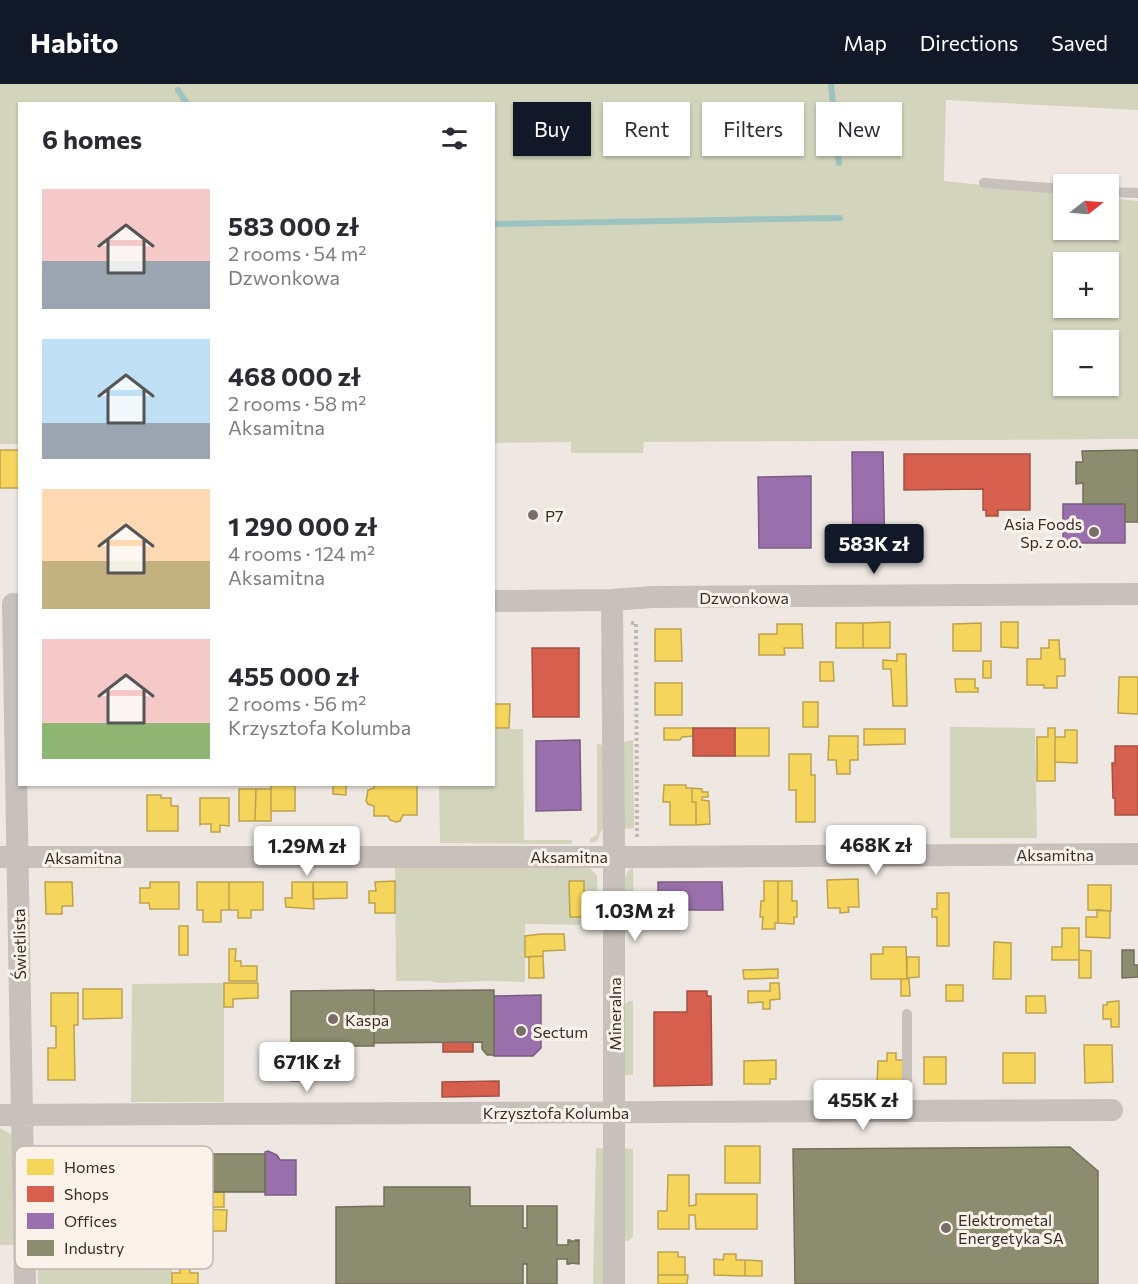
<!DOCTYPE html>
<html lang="en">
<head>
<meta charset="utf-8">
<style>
	body { margin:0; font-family:Commissioner,sans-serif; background:#f7f7f7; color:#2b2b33; height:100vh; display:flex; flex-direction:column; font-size:22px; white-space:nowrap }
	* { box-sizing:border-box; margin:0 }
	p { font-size:20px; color:#7c7c81 }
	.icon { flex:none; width:33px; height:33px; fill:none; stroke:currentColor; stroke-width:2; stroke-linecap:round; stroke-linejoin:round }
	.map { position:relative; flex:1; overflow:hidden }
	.panel { position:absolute; left:18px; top:18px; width:477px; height:684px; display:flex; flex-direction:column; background:#fff; border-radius:0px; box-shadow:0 2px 4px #0004 }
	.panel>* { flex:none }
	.hud { position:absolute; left:513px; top:18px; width:534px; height:54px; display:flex; gap:12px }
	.needle { width:39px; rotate:73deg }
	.fabs { position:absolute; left:1053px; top:90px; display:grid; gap:12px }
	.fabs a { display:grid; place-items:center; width:66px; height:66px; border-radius:0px; background:#fff; box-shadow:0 2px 4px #0004; font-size:30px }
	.price { position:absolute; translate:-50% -51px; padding:0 14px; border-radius:6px; background:#fff; color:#222; font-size:20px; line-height:39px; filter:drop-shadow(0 2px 3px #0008) }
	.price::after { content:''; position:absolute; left:50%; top:36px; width:18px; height:14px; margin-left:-9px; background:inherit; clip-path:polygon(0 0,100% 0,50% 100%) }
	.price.on { background:#111827; color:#fff }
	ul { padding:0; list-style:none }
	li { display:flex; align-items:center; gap:18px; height:150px; padding:0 24px }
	li span { display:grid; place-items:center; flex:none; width:168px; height:120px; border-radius:0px; color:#555 }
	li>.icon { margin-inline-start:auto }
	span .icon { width:72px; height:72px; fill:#fffc; stroke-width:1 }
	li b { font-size:26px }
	h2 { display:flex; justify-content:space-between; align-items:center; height:72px; padding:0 24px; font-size:26px }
	.chip { padding:0 21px; border-radius:0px; background:#fff; box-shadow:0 2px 4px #0004; font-size:21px; line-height:54px }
	.chip.on { background:#111827; color:#fff }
	header { display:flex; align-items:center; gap:36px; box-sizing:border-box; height:84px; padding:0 30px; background:#111827; color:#fff }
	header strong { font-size:28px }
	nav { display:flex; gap:33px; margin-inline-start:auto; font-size:21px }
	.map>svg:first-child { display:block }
</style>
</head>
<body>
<header>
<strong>Habito</strong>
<nav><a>Map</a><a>Directions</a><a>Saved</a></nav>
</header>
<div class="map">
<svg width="1138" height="1200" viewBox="0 0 1138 1200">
	<rect width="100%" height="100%" fill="#efe8e2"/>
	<path fill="#d2d4bb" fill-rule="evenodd" d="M0 0H1138V26L946 16 944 90V97L1063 110 1064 146H1108L1109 114 1138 117V355L644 358 643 369H571V358L494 359V20H20L19 360H0ZM1064 178H1108V224H1064ZM1064 256H1108V302H1064Z
		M950 643 1035 644 1037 754H950Z
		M494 645H523L524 756H572V760L440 759 439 701 494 700Z
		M633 656 634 744 624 745 623 658Z
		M597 660 604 661V745L601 747 597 757 590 759V755L597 750Z
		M633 783 634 847 623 846 625 793 627 788Z
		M395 784H590L597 792 598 841 525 840V898L487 897 439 899 429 897H396Z
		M224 899V1018H131L132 900Z
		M629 917H633V991H623L625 920Z
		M0 1044 14 1052V1161H0Z
		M596 1064 606 1065 604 1200H593Z
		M623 1064 633 1065V1153L628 1157H623Z
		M36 1122 172 1123V1200H38Z"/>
	<path fill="#f6d55c" stroke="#bda24c" stroke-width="1.5" d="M0 366H20V404H0Z
		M890 538V564H863V539Z
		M1001 538H1018V564L1001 563Z
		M836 539H863V564H836Z
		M981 539V567H953V540Z
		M777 540H802L803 564H784L785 571H759V550H777Z
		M655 545H681L682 577H655Z
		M1049 556H1059L1060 575H1065V592H1057V604H1044V601H1027V575H1041V564H1049Z
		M897 570H906L907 622H893L891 585H883V576L897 577Z
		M983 577H991V594H983Z
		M820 578H833L834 597H820Z
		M1119 593H1138V630L1118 629Z
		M955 595H975V604H978V608H956Z
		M655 599H682V631H655Z
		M803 618H818V643H803Z
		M494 620H510L509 644H494Z
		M664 644H693V652L682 653 680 656H664Z
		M735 644H769V672H735Z
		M1048 644H1055V697H1037V653H1048Z
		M864 645H905V660L864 661Z
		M1065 646H1077V679L1055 678V653H1065Z
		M829 652H858V676H850V690H837L836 676H828Z
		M789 670H811V691H815V738H796V706H789Z
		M271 700H295V727H271Z
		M333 700H346V711L333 710Z
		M374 700H417V731H403L400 737 396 738 390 736 388 732H374V722L368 720 366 717 368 706 374 704Z
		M664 701H686V704H692V718H696V741H670V718H663Z
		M692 704 702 705V708H708V713H702V716L709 717 710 740 696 741V718H692Z
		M239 705H256L255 737H239Z
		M256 705H271V737H255Z
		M147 711H161V714H171V722H178V747H147Z
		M200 714H229V742L220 741V748H211V740H201L200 741Z
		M858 795 859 823H848L849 828 840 829V824H828L827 796Z
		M395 797V829H375V819H369V807H376L375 798Z
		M569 797H584V833H570Z
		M764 797H778V839H775V845H762L763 833H760L761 817H764Z
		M778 797H792V817H797V833H794V840L778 839Z
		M45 798H72L73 822H62V830H46Z
		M150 798H179V825H150L149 819H140V804H150Z
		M197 798H229V826H221V838H203V826H197Z
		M229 798H263V826H251V834H238V826H229Z
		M292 798H313L314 825 286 823 285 814H292Z
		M313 798H347V814L313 815Z
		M1088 801H1111V827L1088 826Z
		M937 809H949V862H937V833H932V825H937Z
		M1097 826 1110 827V854L1086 853V833H1097Z
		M179 842H188V871H179Z
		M1062 844H1079V876H1052V863H1062Z
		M541 850H564L565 866 543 867V872L525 873V852Z
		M994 858 1011 859V895H993Z
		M883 863H906L907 895H871V870H883Z
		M229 865H236L235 877H241V882H257V897H229Z
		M1079 866 1091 867V894H1079Z
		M543 872 544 894H529V873Z
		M907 873H919V893L907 894Z
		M778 885V894L744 895 743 886Z
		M901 895H909L910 912H901Z
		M224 899H258V914L233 915V923H224Z
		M770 899H779L780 915 770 916V925H763V918L748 919V907H770Z
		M946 901H963V917H946Z
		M83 905H122V934L83 935Z
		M51 909H78V941H74L75 996H48V964H56V942H51Z
		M1026 912H1045L1046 929H1026Z
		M1119 917V943H1111V935H1103V921H1107V918Z
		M1084 961H1112L1113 998 1085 999Z
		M887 969H896V976H903V999L877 1000 878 977H887Z
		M1003 969H1035V999H1003Z
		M924 973H946V1000H924Z
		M776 976V995H770V1000H744V977Z
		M725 1062H760V1099H725Z
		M668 1091H689V1122L696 1121V1110H757V1145H696L695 1131H689V1145H658V1127H667Z
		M183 1108H224V1123H172V1111H183Z
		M198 1125 227 1126 226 1147H198Z
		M658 1168H678V1173H685V1191H658Z
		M724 1170H736V1176H745V1192L714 1191V1175L723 1176Z
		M745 1176 762 1177V1192H745Z
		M180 1183H190V1189H198V1200H172V1189H180Z
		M658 1191H688L687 1200H658Z"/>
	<path fill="#d6604d" stroke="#a75042" stroke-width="1.5" d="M904 370H1030V426H998V432H986V426H983V405L904 406Z
		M532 564H579V633H533Z
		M693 644H735V672H693Z
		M1115 662H1138V731H1115V714H1113L1112 679H1115Z
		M687 907H707V912H711L712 1001 654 1002V928H687Z
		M443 958H473V968H443Z
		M499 997V1012L442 1013V998Z"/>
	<path fill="#9970ab" stroke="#7c5c84" stroke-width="1.5" d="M852 368H883L885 477H853Z
		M811 392V464H759L758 393Z
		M1063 420H1125V459H1063Z
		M580 656 581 726 536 727V657Z
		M658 798H722L723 826H658Z
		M541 911V964L533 972H494V912Z
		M291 962H326L327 996 291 997Z
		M268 1067 277 1071 280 1076H296V1111H265V1068Z"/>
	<path fill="#8c8c6e" stroke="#736f59" stroke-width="1.5" d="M1138 366V438H1125V420H1083V399L1076 400V378H1083L1082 367Z
		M1122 866H1134V881H1138V893L1122 894Z
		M374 906V962H291V907Z
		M494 906V971H487L482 965V958L374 959V907Z
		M1070 1063 1098 1087V1200H795L793 1065Z
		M180 1070H265V1108H180Z
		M384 1103H470V1122H523V1144H527V1122H557V1161H568V1156H570V1157H577L576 1156H579V1180L570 1179V1180H567V1175H557V1200H527V1180H523V1200H336V1123L384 1122Z"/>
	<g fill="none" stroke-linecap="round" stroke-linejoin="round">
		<path stroke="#9dc3c0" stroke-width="6" d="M831 0 839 79
			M178 6 187 20
			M494 140 840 134"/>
		<path stroke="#c1b8b3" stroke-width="4" stroke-dasharray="3 3" stroke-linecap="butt" d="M631 539H636L637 754"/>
		<path stroke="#c8c0bb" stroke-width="10" d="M984 99 1064 105
			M1108 108 1138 109
			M906 1027V1017L907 1014V930"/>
		<path stroke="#c8c0bb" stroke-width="22" d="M612 516 614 772V1200
			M494 517 612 516 652 513 1138 510
			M13 520 25 1200
			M0 773H637L1138 770
			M0 1031 1112 1026"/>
	</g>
	<g fill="#796e69" stroke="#fbf2ea" stroke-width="2">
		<circle cx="533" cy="431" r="6"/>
		<circle cx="1094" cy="448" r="6"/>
		<circle cx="333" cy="935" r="6"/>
		<circle cx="521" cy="947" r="6"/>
		<circle cx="946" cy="1144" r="6"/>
	</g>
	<g text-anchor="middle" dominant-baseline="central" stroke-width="6" stroke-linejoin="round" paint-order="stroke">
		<g font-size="16" fill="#392c28" stroke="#fbf2ea" text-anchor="start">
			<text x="545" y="431">P7</text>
			<text x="1082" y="439" text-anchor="end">Asia Foods<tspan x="1082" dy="18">Sp. z o.o.</tspan></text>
			<text x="345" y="935">Kaspa</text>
			<text x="533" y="947">Sectum</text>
			<text x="958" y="1135">Elektrometal<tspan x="958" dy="18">Energetyka SA</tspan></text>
		</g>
		<g font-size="16" fill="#392c28" stroke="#fbf2ea">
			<text x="744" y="513">Dzwonkowa</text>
			<text x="1055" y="770">Aksamitna</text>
			<text x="569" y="772">Aksamitna</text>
			<text x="83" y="773">Aksamitna</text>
			<text transform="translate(19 860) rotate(-91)">Świetlista</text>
			<text transform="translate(614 930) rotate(-90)">Mineralna</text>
			<text x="556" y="1028">Krzysztofa Kolumba</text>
		</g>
	</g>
	<rect x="15" y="1062" width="198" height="123" rx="9" fill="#fbf2ea" stroke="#c1b7b0" stroke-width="1.5"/>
	<rect x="27" y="1075" width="27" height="16" fill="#f6d55c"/>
	<rect x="27" y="1102" width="27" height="16" fill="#d6604d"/>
	<rect x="27" y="1129" width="27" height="16" fill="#9970ab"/>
	<rect x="27" y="1156" width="27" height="16" fill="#8c8c6e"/>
	<g font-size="16" fill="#392c28">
		<text x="64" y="1089">Homes</text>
		<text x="64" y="1116">Shops</text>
		<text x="64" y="1143">Offices</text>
		<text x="64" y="1170">Industry</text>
	</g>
</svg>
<div class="fabs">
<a><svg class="needle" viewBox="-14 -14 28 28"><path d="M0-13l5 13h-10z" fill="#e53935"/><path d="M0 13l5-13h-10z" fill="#7c7c81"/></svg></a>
<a>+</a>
<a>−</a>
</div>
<b class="price on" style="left:874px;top:491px">583K zł</b>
<b class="price" style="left:876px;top:792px">468K zł</b>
<b class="price" style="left:307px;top:793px">1.29M zł</b>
<b class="price" style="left:635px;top:858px">1.03M zł</b>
<b class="price" style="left:307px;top:1009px">671K zł</b>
<b class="price" style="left:863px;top:1047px">455K zł</b>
<div class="hud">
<a class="chip on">Buy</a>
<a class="chip">Rent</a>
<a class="chip">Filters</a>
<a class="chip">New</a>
</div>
<section class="panel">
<h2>6 homes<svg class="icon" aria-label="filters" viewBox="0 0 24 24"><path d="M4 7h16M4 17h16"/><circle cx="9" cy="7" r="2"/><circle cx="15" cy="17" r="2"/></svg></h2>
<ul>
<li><span style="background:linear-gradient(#f6c9c9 60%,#9aa5b1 0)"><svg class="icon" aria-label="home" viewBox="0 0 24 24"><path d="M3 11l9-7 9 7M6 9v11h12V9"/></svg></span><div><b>583 000 zł</b><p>2 rooms · 54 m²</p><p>Dzwonkowa</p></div></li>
<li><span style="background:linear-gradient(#bfe0f5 70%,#9aa5b1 0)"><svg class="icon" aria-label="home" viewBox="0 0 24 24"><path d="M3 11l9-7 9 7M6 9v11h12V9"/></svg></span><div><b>468 000 zł</b><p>2 rooms · 58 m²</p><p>Aksamitna</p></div></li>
<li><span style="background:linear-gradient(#ffd9b3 60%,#c2b280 0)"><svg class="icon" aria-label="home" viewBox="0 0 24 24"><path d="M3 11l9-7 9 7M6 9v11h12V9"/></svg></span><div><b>1 290 000 zł</b><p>4 rooms · 124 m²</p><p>Aksamitna</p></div></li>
<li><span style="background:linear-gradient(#f6c9c9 70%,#8fb573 0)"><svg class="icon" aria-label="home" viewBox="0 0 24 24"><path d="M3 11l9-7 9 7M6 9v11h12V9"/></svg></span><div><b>455 000 zł</b><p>2 rooms · 56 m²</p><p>Krzysztofa Kolumba</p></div></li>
</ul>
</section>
</div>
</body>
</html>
